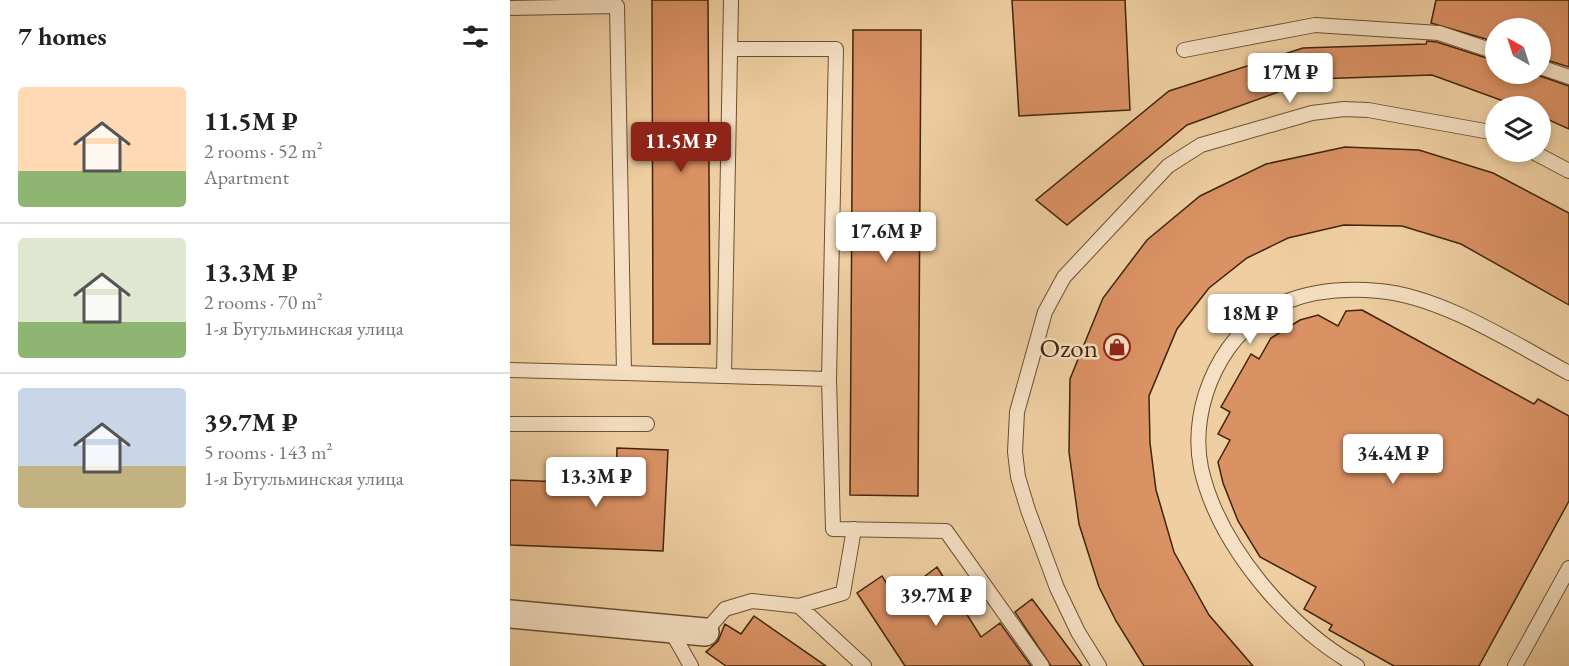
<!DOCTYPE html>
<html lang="en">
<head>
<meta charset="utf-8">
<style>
	body { margin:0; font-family:"EB Garamond",serif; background:#f6f6f6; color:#222; height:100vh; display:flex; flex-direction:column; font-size:22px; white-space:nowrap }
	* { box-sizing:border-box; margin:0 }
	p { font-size:20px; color:#767676 }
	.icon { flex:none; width:33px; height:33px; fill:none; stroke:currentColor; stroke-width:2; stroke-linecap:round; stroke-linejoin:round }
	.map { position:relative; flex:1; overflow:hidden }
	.panel { display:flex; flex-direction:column; background:#fff; width:510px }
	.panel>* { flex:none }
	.needle { width:39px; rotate:321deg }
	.controls { position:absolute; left:975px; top:18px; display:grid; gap:12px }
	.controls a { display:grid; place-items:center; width:66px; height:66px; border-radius:50%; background:#fff; box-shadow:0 3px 9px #0003; font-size:30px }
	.price { position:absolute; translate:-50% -51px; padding:0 14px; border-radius:6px; background:#fff; color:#222; font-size:20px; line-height:39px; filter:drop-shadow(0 2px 3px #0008) }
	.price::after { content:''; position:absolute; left:50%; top:36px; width:18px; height:14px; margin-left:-9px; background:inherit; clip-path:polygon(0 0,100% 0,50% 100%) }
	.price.active { background:#8f2418; color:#fff }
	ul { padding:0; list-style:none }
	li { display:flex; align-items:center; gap:18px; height:150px; padding:0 18px }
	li+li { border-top:2px solid #e0e0e0 }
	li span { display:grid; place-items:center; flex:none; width:168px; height:120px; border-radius:6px; color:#555 }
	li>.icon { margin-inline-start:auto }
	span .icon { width:72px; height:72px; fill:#fffc; stroke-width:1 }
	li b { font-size:26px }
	h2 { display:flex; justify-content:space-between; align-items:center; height:72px; padding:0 18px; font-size:26px }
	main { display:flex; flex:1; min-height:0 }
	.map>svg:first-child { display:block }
</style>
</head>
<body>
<main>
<section class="panel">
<h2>7 homes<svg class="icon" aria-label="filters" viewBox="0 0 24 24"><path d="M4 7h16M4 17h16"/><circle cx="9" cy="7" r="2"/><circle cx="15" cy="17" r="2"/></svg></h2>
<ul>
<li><span style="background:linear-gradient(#ffd9b3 70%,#8fb573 0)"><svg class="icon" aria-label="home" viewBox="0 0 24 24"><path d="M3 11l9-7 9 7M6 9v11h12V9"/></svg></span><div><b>11.5M ₽</b><p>2 rooms · 52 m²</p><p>Apartment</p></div></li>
<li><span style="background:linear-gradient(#dfe7d0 70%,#8fb573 0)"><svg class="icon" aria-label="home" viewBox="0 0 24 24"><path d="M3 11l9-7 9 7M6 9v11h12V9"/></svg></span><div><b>13.3M ₽</b><p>2 rooms · 70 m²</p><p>1-я Бугульминская улица</p></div></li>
<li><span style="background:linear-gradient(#c9d6e8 65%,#c2b280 0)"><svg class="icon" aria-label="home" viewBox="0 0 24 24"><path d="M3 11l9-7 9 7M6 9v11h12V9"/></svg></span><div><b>39.7M ₽</b><p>5 rooms · 143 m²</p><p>1-я Бугульминская улица</p></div></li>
</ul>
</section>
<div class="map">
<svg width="1059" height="666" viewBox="0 0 1059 666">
	<rect width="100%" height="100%" fill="#efcfa2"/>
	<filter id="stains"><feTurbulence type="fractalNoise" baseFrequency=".00333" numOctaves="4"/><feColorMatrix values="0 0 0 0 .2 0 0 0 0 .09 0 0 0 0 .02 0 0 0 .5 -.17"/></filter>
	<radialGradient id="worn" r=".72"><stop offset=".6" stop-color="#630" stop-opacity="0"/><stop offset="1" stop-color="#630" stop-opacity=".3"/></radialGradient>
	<path fill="#da9164" stroke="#3f250a" stroke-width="1.5" d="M142 0H198L200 344H143Z
		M502 0H615L620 110 509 116Z
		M926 0H1059V67L1030 58V28H986V42L921 23Z
		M343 30H411L408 496 340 495Z
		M917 41 927 42 986 61V74H1024L1059 86V129L1030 116V106H1007L922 75 804 79 677 125 557 225 526 200 659 91 793 48 916 44Z
		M835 147 909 150 983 173 1059 213V305L951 244 892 226 834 225 778 238 737 258 699 288 667 329 639 396 640 443 646 490 664 552 699 615 743 666H634L606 621 589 587 569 524 559 452 560 379 593 298 637 240 690 196 756 164Z
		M852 310 1024 404 1028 399 1059 416V501L969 666H884L819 630 822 625 794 609 806 587 750 557 728 521 713 483 708 462 720 440 708 434 720 412 711 407 741 354 749 359 761 338 790 320 808 315 828 326 836 311Z
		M107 448 158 450 153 551 0 545V480L106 484Z
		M427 567 471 637 490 623 521 666H395L347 593 372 576 386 598Z
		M522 599 572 666H541L505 612Z
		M244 616 316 666H216L196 652 208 641 215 624 231 634Z"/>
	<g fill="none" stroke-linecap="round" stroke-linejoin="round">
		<defs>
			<path id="service" d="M0 8 107 6 114 373 0 370
				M674 50 805 25 929 33 986 52
				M1030 67 1059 77
				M1023 152 1059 171
				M114 373 214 376 221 0
				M214 376 319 379 326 49H221
				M319 379 323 529 436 531 532 666
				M0 424H137
				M289 606 333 593 344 529
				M160 629 181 666
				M195 632 215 609 242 601 289 606 354 666
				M589 666 568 632 547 588 518 510 508 477 505 452 507 412 535 312 554 277 658 166 691 145 802 113 834 109 858 110 986 133
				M847 666C779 628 708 545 691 468 678 404 714 327 775 302 805 290 837 288 869 291 931 296 1005 344 1059 373
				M1005 666 1059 568"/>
			<path id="minor" d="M0 614 195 632"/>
		</defs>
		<use href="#service" stroke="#6b5030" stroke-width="16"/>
		<use href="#minor" stroke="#6b5030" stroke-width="30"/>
		<use href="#service" stroke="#f5e0c3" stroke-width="14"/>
		<use href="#minor" stroke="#f5e0c3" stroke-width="27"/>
	</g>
	<defs>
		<symbol id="shop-ring" viewBox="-11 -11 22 22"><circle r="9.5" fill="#f5e0c3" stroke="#8f2418" stroke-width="1.5"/><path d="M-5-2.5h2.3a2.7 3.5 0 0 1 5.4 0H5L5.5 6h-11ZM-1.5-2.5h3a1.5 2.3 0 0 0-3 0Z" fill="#8f2418"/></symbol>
	</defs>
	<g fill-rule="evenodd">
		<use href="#shop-ring" x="592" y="332" width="30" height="30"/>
	</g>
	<g text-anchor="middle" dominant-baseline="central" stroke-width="5" stroke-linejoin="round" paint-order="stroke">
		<g font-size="27" fill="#3f250a" stroke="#f5e0c3" text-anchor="end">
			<text x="588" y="347">Ozon</text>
		</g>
	</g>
	<rect width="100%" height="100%" filter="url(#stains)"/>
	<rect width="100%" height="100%" fill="url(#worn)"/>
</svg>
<div class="controls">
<a><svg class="needle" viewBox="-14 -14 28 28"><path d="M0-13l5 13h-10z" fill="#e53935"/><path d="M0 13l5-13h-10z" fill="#767676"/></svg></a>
<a><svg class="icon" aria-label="layers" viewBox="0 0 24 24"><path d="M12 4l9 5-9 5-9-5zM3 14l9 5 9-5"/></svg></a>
</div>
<b class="price" style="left:780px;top:104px">17M ₽</b>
<b class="price active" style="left:171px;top:173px">11.5M ₽</b>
<b class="price" style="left:376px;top:263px">17.6M ₽</b>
<b class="price" style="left:740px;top:345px">18M ₽</b>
<b class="price" style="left:883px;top:485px">34.4M ₽</b>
<b class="price" style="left:86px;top:508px">13.3M ₽</b>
<b class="price" style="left:426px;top:627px">39.7M ₽</b>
</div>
</main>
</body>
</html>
